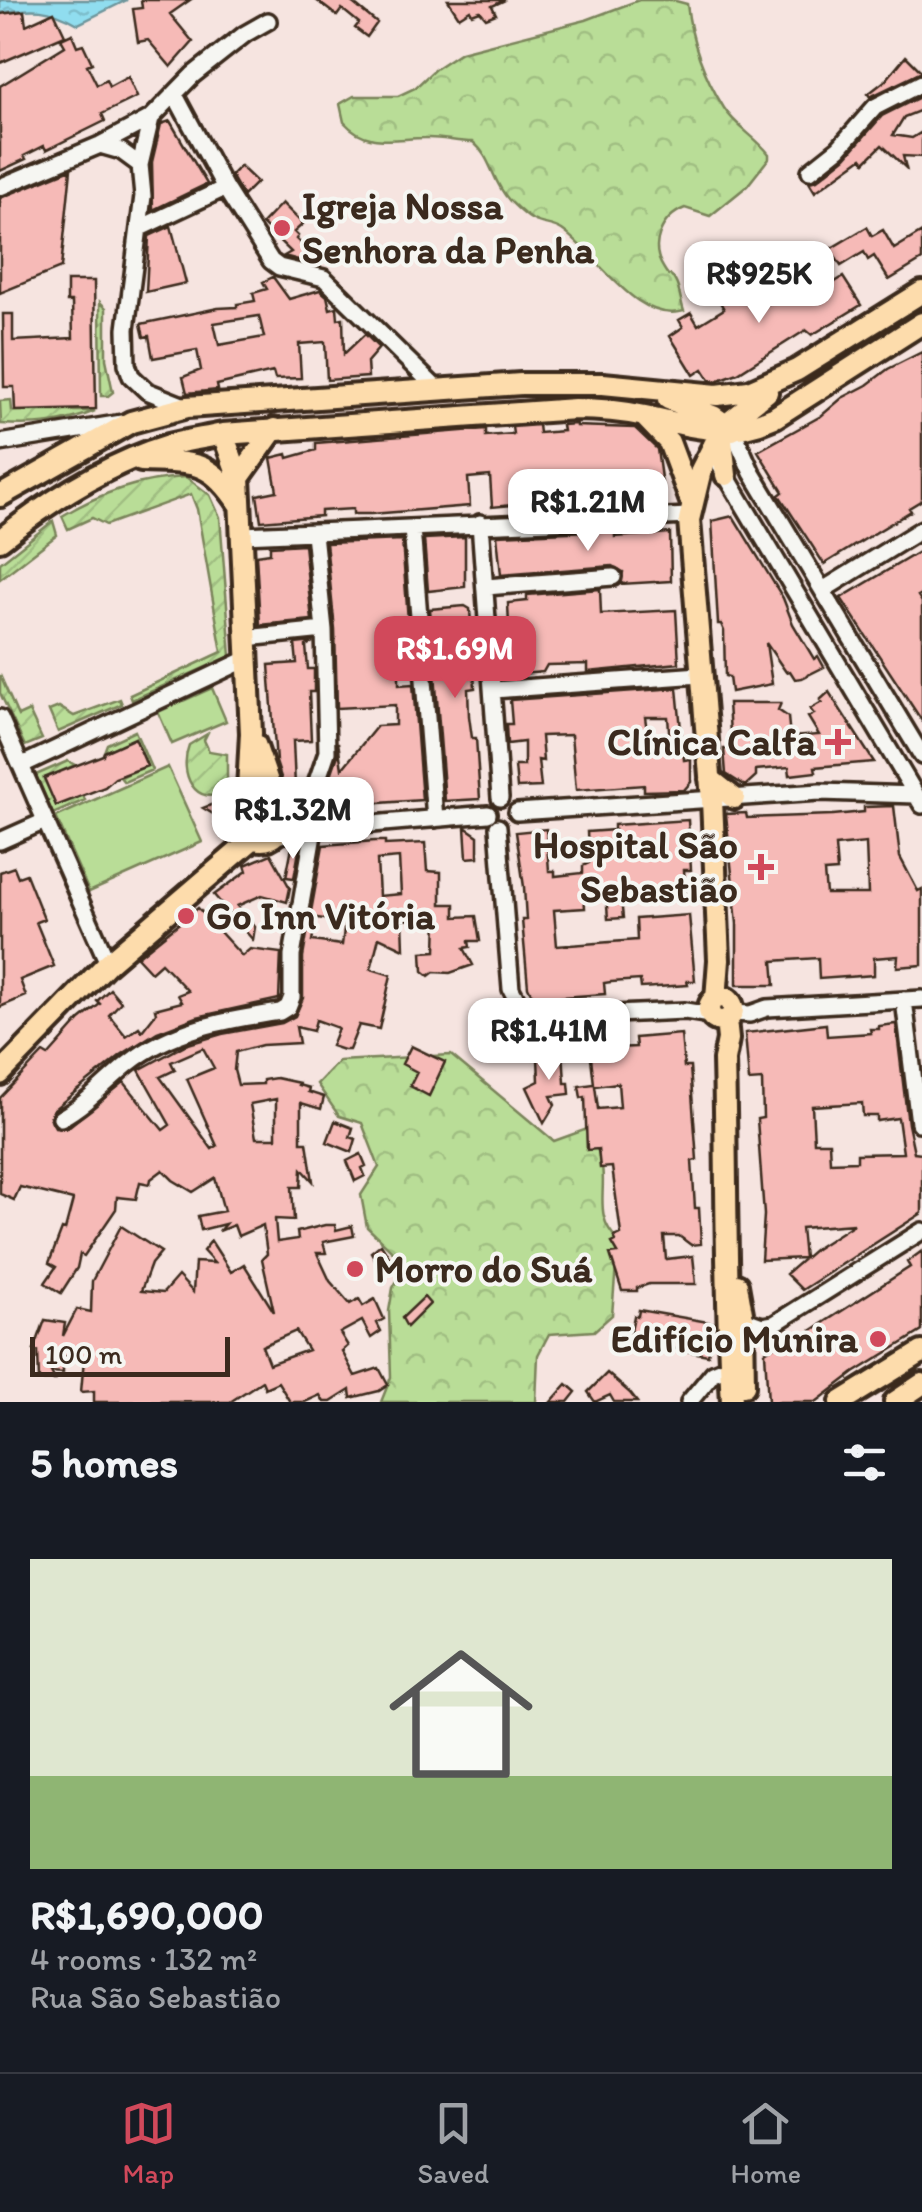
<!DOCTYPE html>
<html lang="en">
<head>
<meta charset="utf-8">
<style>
	body { margin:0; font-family:Itim,sans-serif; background:#242831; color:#f1f3f6; height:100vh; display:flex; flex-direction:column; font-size:38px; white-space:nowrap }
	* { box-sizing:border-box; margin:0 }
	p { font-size:32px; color:#9ea1a6 }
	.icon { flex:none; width:55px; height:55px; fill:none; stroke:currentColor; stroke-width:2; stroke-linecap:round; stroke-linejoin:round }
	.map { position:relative; height:1402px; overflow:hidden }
	.details { display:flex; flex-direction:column; background:#171b24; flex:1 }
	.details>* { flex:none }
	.scale { position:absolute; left:30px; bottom:25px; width:200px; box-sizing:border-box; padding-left:10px; border:5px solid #3b2a1e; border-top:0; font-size:28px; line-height:35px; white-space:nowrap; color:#3b2a1e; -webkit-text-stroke:8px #f6f6f2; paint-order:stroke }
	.price { position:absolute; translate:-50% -85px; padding:0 22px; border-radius:20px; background:#fff; color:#222; font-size:32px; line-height:65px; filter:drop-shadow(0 2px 5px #0008) }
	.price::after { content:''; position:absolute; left:50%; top:60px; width:30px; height:22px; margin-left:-15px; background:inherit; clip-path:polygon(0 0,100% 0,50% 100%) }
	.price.active { background:#d1495b; color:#fff }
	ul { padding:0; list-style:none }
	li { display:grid; align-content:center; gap:20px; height:530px; padding:0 30px }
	li span { display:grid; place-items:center; height:310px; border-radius:0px; color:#555 }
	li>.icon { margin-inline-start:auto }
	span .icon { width:180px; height:180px; fill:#fffc; stroke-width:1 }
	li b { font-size:42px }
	h2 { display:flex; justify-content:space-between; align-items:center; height:120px; padding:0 30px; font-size:42px }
	.tab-bar { display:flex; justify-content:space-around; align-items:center; height:140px; border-top:2px solid #363941; background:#171b24; font-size:28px; color:#9ea1a6 }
	.tab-bar a { display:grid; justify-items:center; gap:5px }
	.tab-bar .active { color:#d1495b }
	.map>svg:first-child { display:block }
</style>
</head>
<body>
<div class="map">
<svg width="922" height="1402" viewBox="0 0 922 1402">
	<defs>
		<pattern id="forest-crowns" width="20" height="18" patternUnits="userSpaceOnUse" patternTransform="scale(2.5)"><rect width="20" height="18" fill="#b9dd97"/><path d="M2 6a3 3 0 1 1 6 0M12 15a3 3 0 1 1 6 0" fill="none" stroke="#a0be82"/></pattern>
		<pattern id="garden-furrows" width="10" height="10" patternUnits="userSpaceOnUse" patternTransform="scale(2.5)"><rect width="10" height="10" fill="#b9dd97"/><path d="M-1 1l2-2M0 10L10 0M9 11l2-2" fill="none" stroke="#a0be82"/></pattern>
		<pattern id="water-ripples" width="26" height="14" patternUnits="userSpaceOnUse" patternTransform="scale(2.5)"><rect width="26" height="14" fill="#90ddef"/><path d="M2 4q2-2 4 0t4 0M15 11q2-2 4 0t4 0" fill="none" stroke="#7dbecc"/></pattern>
	</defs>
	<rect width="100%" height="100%" fill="#f6e4e0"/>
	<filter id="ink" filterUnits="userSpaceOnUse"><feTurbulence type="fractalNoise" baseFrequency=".01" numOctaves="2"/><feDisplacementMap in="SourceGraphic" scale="20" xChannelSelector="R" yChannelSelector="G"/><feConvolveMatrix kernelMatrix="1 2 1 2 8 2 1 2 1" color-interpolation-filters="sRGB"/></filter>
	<g filter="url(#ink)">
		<path fill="url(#forest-crowns)" stroke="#7a845a" stroke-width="2.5" d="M639 0H672L687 4C691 41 704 76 724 108 735 126 756 137 769 154V158L747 186 710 216 685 208C662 217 648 245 664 269 672 282 667 268 675 281 680 289 681 304 684 311 637 325 597 254 562 230 553 224 542 225 533 220 525 216 515 206 509 200 492 182 492 158 473 142 457 142 440 137 425 138 395 138 367 148 344 122L340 104 354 96H398L415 88 435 69 461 52 586 20Z
			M451 1055 554 1141 587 1129C591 1138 599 1150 601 1160 608 1190 592 1215 618 1240L612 1315 594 1331 549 1334 538 1355 536 1402H381L391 1377 389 1311 393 1288 406 1264 367 1227 361 1195 379 1167 362 1123 339 1116 317 1084 339 1061Z"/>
		<path fill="#b9dd97" stroke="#7a845a" stroke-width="2.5" d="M212 688 226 721 172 744 158 712Z
			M168 767 202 842 89 892 56 817Z"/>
		<path fill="url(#garden-furrows)" stroke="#7a845a" stroke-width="2.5" d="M100 302 106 308V359L113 392 108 396H101Z
			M11 400 12 411H95C64 424 35 426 1 424L0 401Z
			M186 477 210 495 220 517 231 656 132 700 130 695 222 652 197 509 191 494 106 525 92 518 68 529 62 516C102 492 140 479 186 477Z
			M53 521 57 535 0 579V563Z
			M0 675 18 716 29 711 42 739 25 746 0 693Z
			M120 699 122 704 58 732 49 711 59 707 74 716Z
			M135 731 152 770 124 782 120 777 147 766 135 739 104 752 107 744Z
			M207 734 204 740 209 751 227 754V791C195 809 178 773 189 745Z
			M68 761 75 765 44 779 57 806 83 795 85 800 53 814 36 775Z"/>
		<path fill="url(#water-ripples)" stroke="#6e959b" stroke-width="2.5" d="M0 0H127L78 24C48 7 34 7 0 13Z"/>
		<path fill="#f6bab7" stroke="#3b2a1e" stroke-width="2.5" fill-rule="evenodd" d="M141 0H190L170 14 193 42 171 67 148 40 138 42 133 9 142 8Z
			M316 0H349L377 23 367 37 355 28 359 23 342 9 337 16Z
			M448 0H505L492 6 496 14 486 18 480 11 472 14 470 10 459 17Z
			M24 11 26 25 54 12 65 35 0 63V14Z
			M72 34 77 46 83 44 92 63 87 65 97 85 106 80 109 87 128 77 137 97 102 114 105 121 46 150 44 146 24 156 26 159 0 171V86L65 46 61 39Z
			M906 56 922 72 870 97 868 94 886 80Z
			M922 96V110L904 117 893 135 912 138 922 132V157L903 156 906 168 882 145 865 162 862 158 815 192 809 182 817 180 846 157 882 116Z
			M170 121 207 184 153 210 152 162 161 124Z
			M240 166 257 182 243 196 231 175Z
			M71 169 61 268 0 293V198Z
			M282 203 303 224 294 232 298 236 296 239 315 257 309 263 284 256 291 252 262 224Z
			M171 226 186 283 146 292 149 236Z
			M867 227 872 236 883 230 894 249 922 232V260L889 280 874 256 868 260 864 252 841 266 830 249Z
			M797 271 813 296 843 277 861 305 812 335 806 330 738 373 716 381 710 380 703 369 694 375 670 336 683 327 679 320 691 313 698 325 724 309 720 302 740 289 758 310 783 294 776 284Z
			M273 277 289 299 320 290 327 296 330 309 337 307 338 319 343 318 344 354 365 334 379 348 367 362 368 377 327 380 325 342 299 344 301 378 275 379 273 372 217 385 218 390 187 393 183 377 201 370 197 350 153 358 149 336 144 337 141 324 218 308 237 307V304L255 301 253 293 267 289 263 282ZM259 316 264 337 219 345 214 323Z
			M67 281H94L96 409 15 411 14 387H4L3 314H13V341L73 338 72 302H67Z
			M922 352V500L909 508 911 511 824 564 779 495 783 492 758 451 821 416 842 398 867 385 888 369Z
			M576 424V426L635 428 657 449 663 493 619 498 618 488 556 494V498L544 499V502L492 507 490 476 468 478 470 506 371 514H353V509L321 511V516L261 521 257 495 277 491 271 458 287 454 288 458 316 450V443L486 429V436L513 434 512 427 538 425 539 433 563 431 562 425Z
			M733 516 783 598 793 624 814 659 818 656 824 667 802 678 795 679 790 671 786 672 766 643 772 684 731 692 729 677 725 676 724 631 721 624H718L712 521Z
			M615 530V537L670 533 671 581 621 584 623 572 612 566 501 575 497 535Z
			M465 537V587L428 591 424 539Z
			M402 540 409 634H399V685L413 684 422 800 321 807 333 780 330 778 338 755V742L342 769 377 726 395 725V705L337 708 335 630 326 543Z
			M304 544 312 620 260 625 256 555 270 553V546Z
			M922 550V594L918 596 922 602V721L841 598Z
			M600 589 601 614 676 610 679 663 588 672V664L547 665 543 672 522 674 521 668 516 669 511 640 504 641 503 629 509 627 508 603 527 601V595Z
			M465 606 470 609 475 688 468 689 469 716 472 738H476L480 799 445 801 430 609Z
			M313 642 306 646 308 669H314V692H309L311 740 293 741 295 786 284 787 276 762 269 665 297 663 295 644Z
			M677 688 684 760 691 759V782L684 790 644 791V785L576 790 571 735 541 736 543 761 538 760 541 787 517 788 515 766H524V742L507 744 506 724H512L510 700ZM645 717H668L670 743 649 745Z
			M829 692 874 762 815 767 816 772 790 775 789 767 756 770V776L745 786 726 774 724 749H731L728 703H781L778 710 788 717 790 737 819 735 808 717 814 714 810 709 822 702 820 700Z
			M135 738 147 766 115 778 105 787 56 806 44 778 103 755 104 752Z
			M234 796 233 806 215 815 203 808Z
			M894 806 900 857 918 891 922 889V965L897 967 898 956 874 958V975L819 979 818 958 773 961 775 985H737V924L726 814 746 813 747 818 833 815 864 812V807ZM866 843 868 894H826L824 872 837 871 835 846Z
			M688 820 691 870H684L686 894 621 899 623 918 608 919 606 893 584 895 585 908 554 910 557 946 637 940 636 919 689 915 695 981H687L688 985 641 988 640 980 611 982 604 983 605 994 534 999 528 987 522 920H526L524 887 516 832 546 829 549 871H555V876L583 873V866L589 863 587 832 614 830V825Z
			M465 827 478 836V857L467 858Z
			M375 841H385V845L425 843 427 871 441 872V904H455V917L476 916 480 941H469L470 947 464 948 473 965 450 973 434 972 429 976 423 971 422 952 436 951 437 917 403 920 404 949 379 937 371 969 391 975 379 1029 359 1025 349 1050H343L331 1046 338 1028 316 1020 313 1031 296 1027 299 1043 262 1045 236 1052 234 1070 238 1085 263 1084V1080L276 1078 299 1083 298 1085 309 1088 308 1092 324 1097 321 1109 301 1103V1142H307L313 1181 302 1169 301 1187H292L294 1220 275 1219 277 1242 298 1239 297 1232 325 1225H335L336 1230 352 1226 354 1236 323 1242 326 1253H317L330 1281 350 1304 359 1299 363 1306 375 1299 384 1319 377 1323 381 1331 371 1338 362 1321 340 1333 348 1346 342 1351 355 1376 379 1368 388 1385 379 1391 351 1398 350 1390 331 1402H324L320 1395 305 1402H290L278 1382 265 1388 262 1381 230 1402H94V1391L81 1392 84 1359 63 1356V1373L51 1372 55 1380H39L38 1351 34 1350 45 1320 65 1323 63 1336 77 1309 91 1312 92 1281 121 1226 161 1252 151 1264 141 1291 163 1293 178 1276 193 1292 195 1262 214 1263 203 1251 211 1241 231 1272 244 1264 274 1312 262 1259 267 1254 263 1225 238 1236 234 1225 219 1231 225 1224 201 1230 198 1216 224 1211 215 1178 193 1192 173 1180 163 1170 151 1179 150 1184 140 1182 136 1199 117 1197 116 1209 84 1256 80 1254 77 1268 61 1293 45 1283 56 1267 49 1263 62 1229 65 1230 73 1200 20 1187 14 1200 0 1194V1098L43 1053 48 1056 80 1020 100 1004 97 1001 110 989 121 1002 109 1015 126 1036 139 1027 142 1031 156 1013 155 1009 182 1002 178 995 188 991 161 963 151 972 137 957 198 908 242 956 250 949 281 953 279 999 197 1017 157 1032 121 1055 54 1109 50 1117 55 1127 67 1128 124 1082 163 1130 170 1125 139 1070 185 1045 222 1034 282 1023 295 1016 303 998V957L309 923 315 924 312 941 342 945 345 922 310 917 323 845ZM399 858 401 894 379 896 377 860ZM203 1048 214 1068 187 1079 217 1146 212 1149 160 1077 175 1070 171 1062ZM276 1099V1138H256L250 1104ZM296 1331 308 1350 269 1364 262 1346Z
			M300 846 294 878 286 877 292 847Z
			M271 854 290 888 287 902 262 895 237 906 255 927 253 940 214 895 247 871 245 865Z
			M14 867 18 877 26 874 44 919 36 922 54 966 20 980 26 996 0 1007V872Z
			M826 1024 827 1036 871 1033 870 1029H879V1026L896 1024 908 1124 914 1152 922 1153V1213L802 1290 786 1274 815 1249 854 1224 801 1228 804 1258 761 1260 764 1215 757 1119 763 1118 762 1080 749 1081 745 1033ZM862 1103 863 1116H877V1121L898 1118 903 1153 857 1154V1161L830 1162 829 1142H814L812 1106Z
			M681 1034 684 1067H690L697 1160 692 1161 695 1208H699L701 1244 691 1245 679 1236H664L666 1259 693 1256 696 1284H649L637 1288V1291H622L610 1254 618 1253 612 1243 616 1241 614 1237 621 1234 612 1167 600 1168 598 1149 587 1150 585 1097 581 1098 579 1086 594 1084 590 1049 636 1047 635 1038ZM618 1083 620 1107 598 1109 595 1086Z
			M411 1046 445 1062 429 1096 410 1086 417 1072 402 1064Z
			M563 1050 565 1083H569L570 1094 551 1096 555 1105 544 1123 527 1087 539 1081 538 1057 548 1056V1051Z
			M335 1121 353 1128 350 1137 356 1139 352 1152 327 1142Z
			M361 1154 366 1166 362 1168 365 1176 355 1181 347 1161Z
			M381 1244 393 1263 383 1272 371 1252Z
			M922 1251V1331L854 1373 816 1402H768L765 1352 791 1335 795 1341 910 1267 907 1262Z
			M424 1297 430 1304 407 1327 402 1318Z
			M639 1310 714 1323 708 1355 634 1341 635 1336 630 1335 634 1316H638Z
			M607 1373 630 1393 637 1402H614L610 1395 595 1402 588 1392Z
			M567 1384 576 1392 568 1402H551Z"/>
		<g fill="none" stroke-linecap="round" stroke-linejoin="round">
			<defs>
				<path id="minor" d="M175 95 225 188 271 261 279 267 324 278 437 389
					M151 118 140 165 143 196 126 329 127 364 131 376 147 391 187 407
					M100 145 121 151 140 165
					M810 171 839 148 875 107 922 83
					M0 187 100 145 151 118 193 75 245 34 268 21
					M140 228 225 188
					M733 430 752 473 922 756
					M0 443 122 423
					M721 467 922 805
					M480 523 500 798
					M412 528 435 819
					M242 535 690 516
					M486 587 613 577
					M823 590 922 529
					M246 638 324 630
					M494 690 700 675
					M0 718 108 963
					M22 765 247 659
					M517 812 820 792 916 795
					M498 827 511 989 520 1006 544 1017 685 1011 710 1015
					M300 831 327 752 324 630 314 533
					M274 836 314 829 488 814
					M0 841 45 821
					M904 1000 919 1123
					M732 1013 750 1014 767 1008 922 999
					M61 1118C87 1104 106 1082 128 1064 171 1029 226 1020 280 1012L288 1007 292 997V956L314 829
					M743 1319 762 1326 774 1324 922 1231
					M689 1402 713 1373 730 1366"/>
				<path id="major" d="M668 399 713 416 733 430
					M645 417 669 442 692 504
					M721 433 726 475
					M223 434 239 478 251 733 247 809
					M141 461C192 463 209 458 239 504
					M239 478 274 429
					M0 496 131 422 187 407 521 384H603L717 395 749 391 797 370 922 292
					M0 540C49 501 109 463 169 445 187 440 205 438 223 434L575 409C599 409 622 411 645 416 695 427 726 439 775 417L922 323
					M255 744 278 811
					M710 779 734 798
					M243 821a19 19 0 1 1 38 0a19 19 0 1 1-38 0Z
					M709 1009a12 12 0 1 1 24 0a12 12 0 1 1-24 0Z
					M716 999 719 960 712 800 689 520 701 470 723 427 767 392
					M726 1020 728 1039 724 1060C727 1174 725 1288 732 1402
					M0 1074 108 963 254 838
					M737 1285 743 1319 744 1386
					M841 1402 922 1352
					M895 1402 922 1384"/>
			</defs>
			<use href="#minor" stroke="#3b2a1e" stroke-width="22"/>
			<use href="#major" stroke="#3b2a1e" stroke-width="28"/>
			<use href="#minor" stroke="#f6f6f2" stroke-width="15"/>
			<use href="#major" stroke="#fddcac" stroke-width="20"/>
		</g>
	</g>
	<g fill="#d1495b" stroke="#f6f6f2" stroke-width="4">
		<circle cx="282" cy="228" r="10"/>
		<path d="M833 727h10v10h10v10h-10v10h-10v-10h-10v-10h10z"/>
		<path d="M756 852h10v10h10v10h-10v10h-10v-10h-10v-10h10z"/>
		<circle cx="186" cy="916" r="10"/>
		<circle cx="355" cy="1269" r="10"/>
		<circle cx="878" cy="1339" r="10"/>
	</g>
	<g text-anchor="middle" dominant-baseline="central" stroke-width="8" stroke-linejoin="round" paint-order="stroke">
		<g font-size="38" font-weight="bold" fill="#3b2a1e" stroke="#f6f6f2" text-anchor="start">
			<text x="302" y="206">Igreja Nossa<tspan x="302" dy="44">Senhora da Penha</tspan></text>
			<text x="816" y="742" text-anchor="end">Clínica Calfa</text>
			<text x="738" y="845" text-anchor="end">Hospital São<tspan x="738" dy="44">Sebastião</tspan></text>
			<text x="206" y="916">Go Inn Vitória</text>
			<text x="375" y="1269">Morro do Suá</text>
			<text x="858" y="1339" text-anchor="end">Edifício Munira</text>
		</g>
	</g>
</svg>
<div class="scale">100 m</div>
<b class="price" style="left:759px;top:326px">R$925K</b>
<b class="price" style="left:588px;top:554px">R$1.21M</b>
<b class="price active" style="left:455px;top:701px">R$1.69M</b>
<b class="price" style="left:293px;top:862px">R$1.32M</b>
<b class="price" style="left:549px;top:1083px">R$1.41M</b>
</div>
<section class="details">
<h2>5 homes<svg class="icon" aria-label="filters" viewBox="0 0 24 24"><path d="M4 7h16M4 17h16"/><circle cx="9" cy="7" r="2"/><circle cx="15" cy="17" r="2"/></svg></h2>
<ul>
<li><span style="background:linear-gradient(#dfe7d0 70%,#8fb573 0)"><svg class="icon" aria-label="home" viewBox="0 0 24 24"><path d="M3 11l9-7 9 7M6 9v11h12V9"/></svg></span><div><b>R$1,690,000</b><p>4 rooms · 132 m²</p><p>Rua São Sebastião</p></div></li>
</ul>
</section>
<nav class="tab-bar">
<a class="active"><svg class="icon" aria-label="map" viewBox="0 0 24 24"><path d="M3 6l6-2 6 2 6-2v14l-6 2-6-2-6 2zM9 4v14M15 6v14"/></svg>Map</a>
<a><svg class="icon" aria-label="saved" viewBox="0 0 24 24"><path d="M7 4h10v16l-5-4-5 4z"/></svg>Saved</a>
<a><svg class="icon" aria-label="home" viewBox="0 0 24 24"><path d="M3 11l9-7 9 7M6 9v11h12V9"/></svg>Home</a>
</nav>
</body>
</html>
